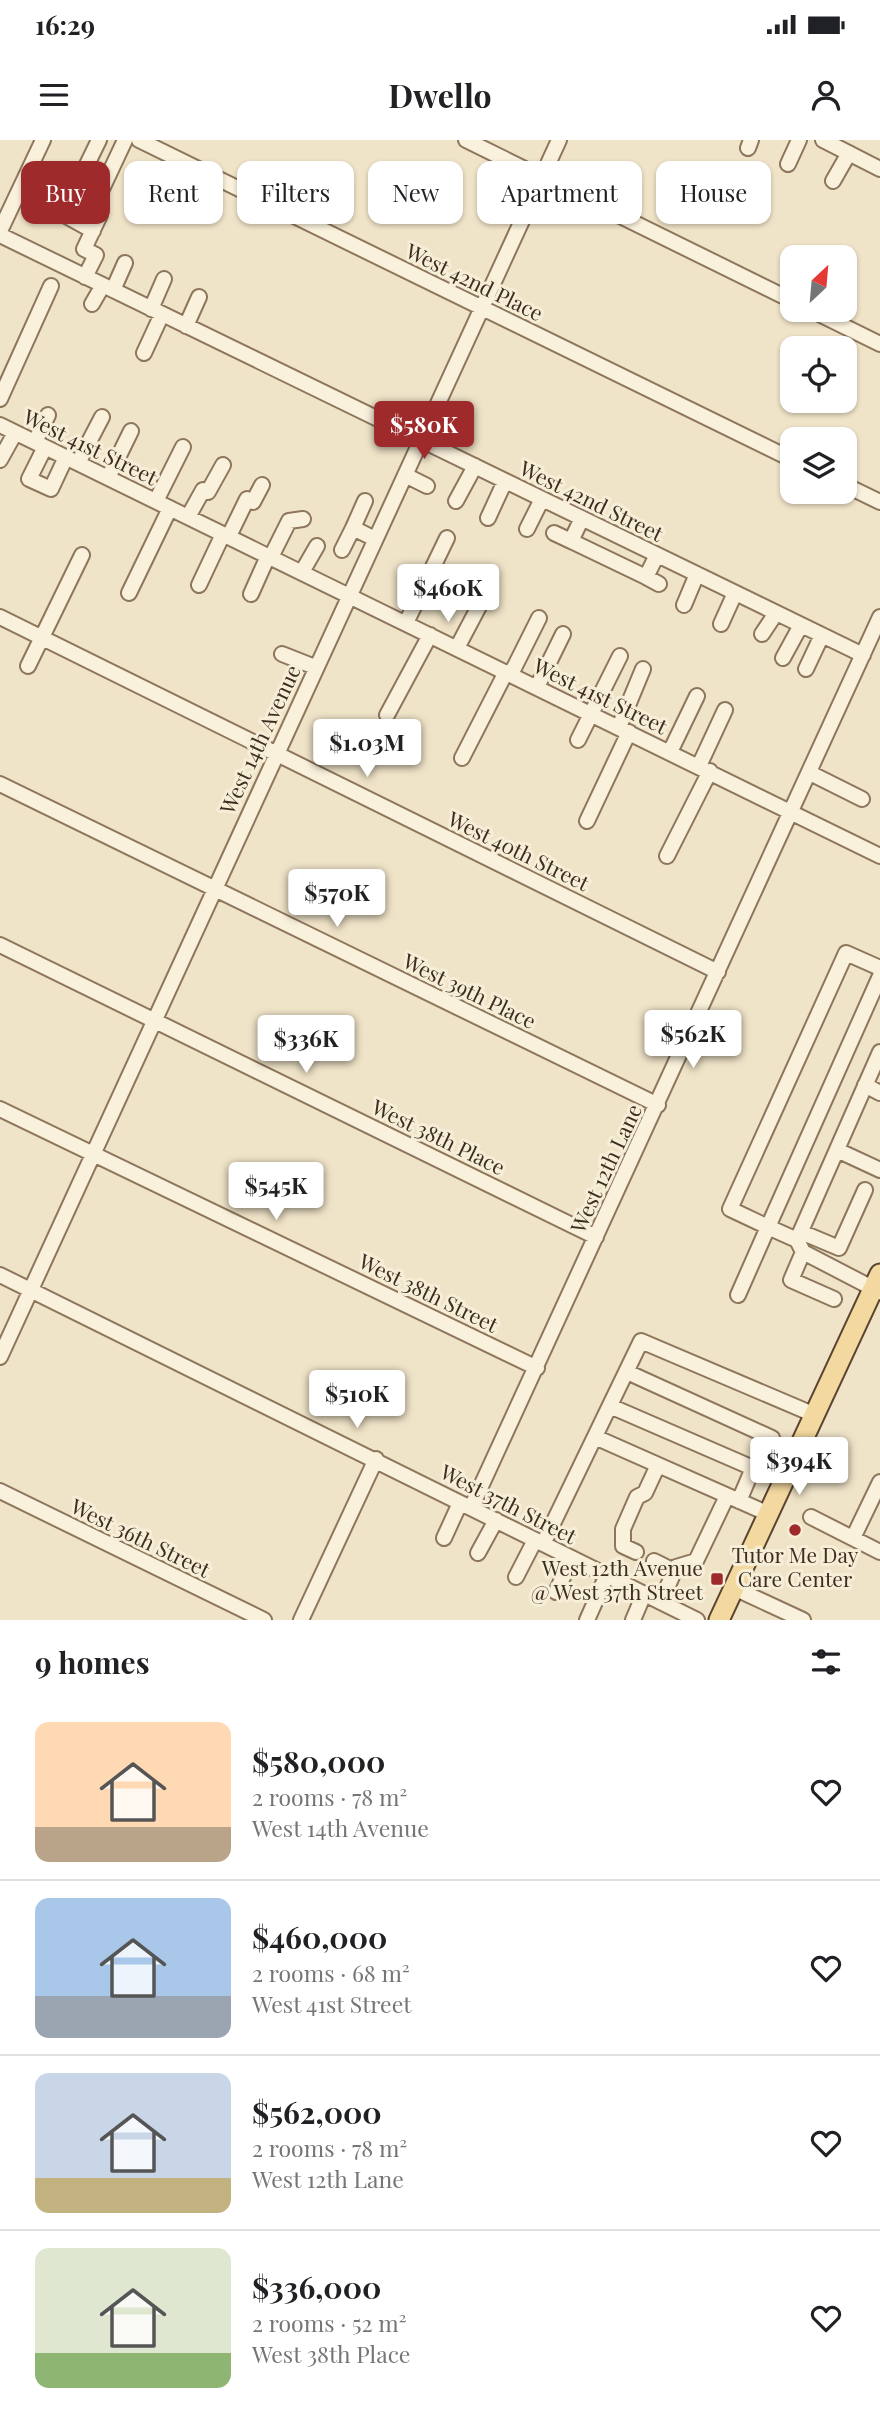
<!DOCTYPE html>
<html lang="en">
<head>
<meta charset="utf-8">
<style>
	body { margin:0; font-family:"Playfair Display",serif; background:#f6f6f6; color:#202124; height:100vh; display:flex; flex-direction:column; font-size:26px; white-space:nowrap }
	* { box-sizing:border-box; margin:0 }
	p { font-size:23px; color:#757577 }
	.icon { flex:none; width:38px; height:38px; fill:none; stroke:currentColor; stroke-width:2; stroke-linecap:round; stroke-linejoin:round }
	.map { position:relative; height:1480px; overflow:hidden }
	.sheet { display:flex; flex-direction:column; background:#fff; flex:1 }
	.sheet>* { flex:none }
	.top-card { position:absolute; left:21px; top:21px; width:838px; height:63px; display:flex; gap:14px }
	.needle { width:46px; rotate:26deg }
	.tools { position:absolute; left:780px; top:105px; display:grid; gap:14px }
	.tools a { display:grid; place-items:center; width:77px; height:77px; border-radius:14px; background:#fff; box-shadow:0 2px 5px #0004; font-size:35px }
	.price { position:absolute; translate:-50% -60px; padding:0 16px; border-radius:7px; background:#fff; color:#222; font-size:23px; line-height:46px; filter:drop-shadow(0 2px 4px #0008) }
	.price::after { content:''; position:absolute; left:50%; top:42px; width:21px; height:16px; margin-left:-10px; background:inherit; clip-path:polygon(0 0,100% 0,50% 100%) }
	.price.current { background:#9e2a2b; color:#fff }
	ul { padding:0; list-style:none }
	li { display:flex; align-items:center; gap:21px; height:175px; padding:0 35px }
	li+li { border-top:2px solid #e0e0e0 }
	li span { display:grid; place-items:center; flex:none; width:196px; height:140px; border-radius:14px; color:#555 }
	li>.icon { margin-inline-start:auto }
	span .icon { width:84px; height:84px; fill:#fffc; stroke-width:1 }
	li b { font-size:30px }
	h2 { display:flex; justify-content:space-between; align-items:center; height:84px; padding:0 35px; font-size:30px }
	.chip { padding:0 24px; border-radius:14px; background:#fff; box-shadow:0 2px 5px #0004; font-size:24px; line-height:63px }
	.chip.current { background:#9e2a2b; color:#fff }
	.status { display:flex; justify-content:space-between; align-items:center; height:49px; padding:0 35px; background:#fff; direction:ltr }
	.status svg { height:19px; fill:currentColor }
	header { display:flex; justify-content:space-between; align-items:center; height:91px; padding:0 35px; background:#fff; font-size:32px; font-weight:700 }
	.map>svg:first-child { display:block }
</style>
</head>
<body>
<div class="status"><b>16:29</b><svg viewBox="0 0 49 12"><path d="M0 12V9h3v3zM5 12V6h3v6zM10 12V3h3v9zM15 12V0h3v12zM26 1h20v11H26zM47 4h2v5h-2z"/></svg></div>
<header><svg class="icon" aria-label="menu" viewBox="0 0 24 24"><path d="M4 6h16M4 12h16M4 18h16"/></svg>Dwello<svg class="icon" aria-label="person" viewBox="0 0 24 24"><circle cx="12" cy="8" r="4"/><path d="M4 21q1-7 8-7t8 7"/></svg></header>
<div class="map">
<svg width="880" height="1480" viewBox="0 0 880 1480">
	<rect width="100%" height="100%" fill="#f0e4c8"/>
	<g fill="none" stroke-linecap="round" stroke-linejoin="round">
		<defs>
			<path id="minor" d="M139 0 793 320
				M466 0 793 161
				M823 0 880 29
				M748 8 751 0
				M788 24 799 0
				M81 37 99 0
				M833 41 849 13
				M102 49 125 0
				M57 71 93 91
				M0 91 43 0
				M0 95 863 515
				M85 137 96 115 84 109 100 75
				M113 150 125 123
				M92 164 103 145
				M151 169 164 139
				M811 170 880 204
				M186 186 199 157
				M144 213 162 174
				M0 259 51 146
				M0 285 880 716
				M35 302 48 275
				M45 307 29 339 51 349 66 317
				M0 320 15 293
				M78 323 102 277
				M405 335 427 346
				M108 338 131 291
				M845 345 880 362
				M156 361 183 307
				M365 361 353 388 375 399
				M456 361 475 326
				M188 377 203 350 208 352 223 325
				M488 378 505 341
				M527 389 542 359
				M554 393 571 401 582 378
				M229 396 247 359 253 362 262 345
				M571 401 646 437 657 415
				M342 410 353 388
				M271 417 289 381 303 379
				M302 432 317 406
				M646 437 659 444
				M199 445 223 394
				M129 453 170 368
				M251 454 268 416
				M684 465 697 434
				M0 477 718 832
				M406 483 447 398
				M721 484 735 453
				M762 494 776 473
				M457 508 486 453
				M282 514 315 527
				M783 518 801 485
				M28 526 82 415
				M806 529 822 495
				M511 534 539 478
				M537 547 563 494
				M387 575 430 495
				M619 587 643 529
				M578 600 620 516
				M670 612 697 556
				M462 618 506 532
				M699 626 725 570
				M810 633 862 659
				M0 644 658 965
				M587 681 629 592
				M667 716 710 631
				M0 805 596 1097
				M880 828 846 813 730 1069 768 1087 880 836
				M865 945 880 953
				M0 969 537 1228
				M837 1010 880 1030
				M801 1092 839 1108 865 1050
				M797 1100 803 1112 880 1152
				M803 1112 791 1140 834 1159
				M0 1135 697 1480
				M738 1155 768 1087 797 1100 880 912
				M0 1217 559 0
				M627 1232 772 1298
				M610 1266 753 1328 739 1361
				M595 1297 769 1374
				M0 1351 264 1480
				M471 1368 880 477
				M811 1377 880 1412
				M444 1398 460 1363
				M853 1398 880 1342
				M543 1404 641 1201 815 1275
				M636 1412 623 1406V1389L637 1357 645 1353 658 1325
				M478 1413 496 1380
				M654 1421 674 1431
				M516 1437 535 1400
				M734 1448 803 1480
				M556 1452 572 1418
				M661 1462 676 1427 696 1421 727 1356
				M301 1480 376 1319
				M587 1480 607 1435
				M633 1480 644 1454"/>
			<path id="major" d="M719 1480 880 1134"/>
		</defs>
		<use href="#minor" stroke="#8d765c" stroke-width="18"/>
		<use href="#major" stroke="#5b4430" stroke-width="23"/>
		<use href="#minor" stroke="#faf1dc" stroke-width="14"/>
		<use href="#major" stroke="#f3d9a0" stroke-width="19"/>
	</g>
	<g fill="#9e2a2b" stroke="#f7eed8" stroke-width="2.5">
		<circle cx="795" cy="1390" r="7"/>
		<rect x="710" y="1432" width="14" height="14" rx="3.5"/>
	</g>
	<g text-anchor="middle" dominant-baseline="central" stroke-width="6" stroke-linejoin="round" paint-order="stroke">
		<g font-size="21" fill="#3d2e20" stroke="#f7eed8">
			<text transform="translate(475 141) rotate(26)">West 42nd Place</text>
			<text transform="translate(91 306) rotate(26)">West 41st Street</text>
			<text transform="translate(592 360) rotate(26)">West 42nd Street</text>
			<text transform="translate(601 555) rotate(26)">West 41st Street</text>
			<text transform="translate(259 599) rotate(-65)">West 14th Avenue</text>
			<text transform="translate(519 710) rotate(26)">West 40th Street</text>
			<text transform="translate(470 850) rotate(26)">West 39th Place</text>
			<text transform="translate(439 996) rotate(26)">West 38th Place</text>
			<text transform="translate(605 1028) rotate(-65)">West 12th Lane</text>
			<text transform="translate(429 1152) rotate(26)">West 38th Street</text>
			<text transform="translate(509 1363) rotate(27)">West 37th Street</text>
			<text transform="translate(141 1397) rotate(26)">West 36th Street</text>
		</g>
		<g font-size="21" fill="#3d2e20" stroke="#f7eed8">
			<text x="795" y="1414">Tutor Me Day<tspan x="795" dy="24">Care Center</tspan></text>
			<text x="703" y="1427" text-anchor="end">West 12th Avenue<tspan x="703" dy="24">@ West 37th Street</tspan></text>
		</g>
	</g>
</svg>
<div class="tools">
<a><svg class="needle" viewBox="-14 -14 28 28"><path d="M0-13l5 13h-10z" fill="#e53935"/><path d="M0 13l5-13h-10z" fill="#757577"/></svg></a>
<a><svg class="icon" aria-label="locate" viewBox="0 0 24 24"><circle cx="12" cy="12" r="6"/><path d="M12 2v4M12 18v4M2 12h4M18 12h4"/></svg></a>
<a><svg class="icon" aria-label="layers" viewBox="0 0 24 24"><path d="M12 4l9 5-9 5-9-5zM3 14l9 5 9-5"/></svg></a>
</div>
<b class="price current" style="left:424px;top:321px">$580K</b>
<b class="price" style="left:448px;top:484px">$460K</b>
<b class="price" style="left:367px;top:639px">$1.03M</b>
<b class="price" style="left:337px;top:789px">$570K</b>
<b class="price" style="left:693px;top:930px">$562K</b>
<b class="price" style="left:306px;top:935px">$336K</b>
<b class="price" style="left:276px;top:1082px">$545K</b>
<b class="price" style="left:357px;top:1290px">$510K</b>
<b class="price" style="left:799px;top:1357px">$394K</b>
<div class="top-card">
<a class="chip current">Buy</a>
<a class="chip">Rent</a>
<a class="chip">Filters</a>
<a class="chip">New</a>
<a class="chip">Apartment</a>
<a class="chip">House</a>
</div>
</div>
<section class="sheet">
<h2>9 homes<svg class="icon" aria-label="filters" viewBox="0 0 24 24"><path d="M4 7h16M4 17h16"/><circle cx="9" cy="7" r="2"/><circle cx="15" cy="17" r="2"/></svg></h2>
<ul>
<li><span style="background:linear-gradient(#ffd9b3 75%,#b9a48a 0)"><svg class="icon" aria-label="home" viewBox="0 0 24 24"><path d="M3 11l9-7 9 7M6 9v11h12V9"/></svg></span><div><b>$580,000</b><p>2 rooms · 78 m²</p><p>West 14th Avenue</p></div><svg class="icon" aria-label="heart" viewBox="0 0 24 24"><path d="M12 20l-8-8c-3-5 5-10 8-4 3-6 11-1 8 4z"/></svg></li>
<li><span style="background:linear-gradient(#a9c7e8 70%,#9aa5b1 0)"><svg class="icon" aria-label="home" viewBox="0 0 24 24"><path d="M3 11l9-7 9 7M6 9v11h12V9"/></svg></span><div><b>$460,000</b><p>2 rooms · 68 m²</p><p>West 41st Street</p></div><svg class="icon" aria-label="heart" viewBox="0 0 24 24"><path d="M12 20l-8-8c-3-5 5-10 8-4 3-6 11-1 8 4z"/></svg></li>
<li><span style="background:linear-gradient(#c9d6e8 75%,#c2b280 0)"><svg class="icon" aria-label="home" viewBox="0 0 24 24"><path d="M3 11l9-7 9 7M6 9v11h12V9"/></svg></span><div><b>$562,000</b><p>2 rooms · 78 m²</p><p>West 12th Lane</p></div><svg class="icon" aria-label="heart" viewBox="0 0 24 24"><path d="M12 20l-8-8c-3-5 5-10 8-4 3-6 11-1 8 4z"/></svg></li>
<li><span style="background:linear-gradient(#dfe7d0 75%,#8fb573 0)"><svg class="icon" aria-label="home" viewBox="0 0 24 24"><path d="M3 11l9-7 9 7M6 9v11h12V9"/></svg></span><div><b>$336,000</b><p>2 rooms · 52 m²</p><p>West 38th Place</p></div><svg class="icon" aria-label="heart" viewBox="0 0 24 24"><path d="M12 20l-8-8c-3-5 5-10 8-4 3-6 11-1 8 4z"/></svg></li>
</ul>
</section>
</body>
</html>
